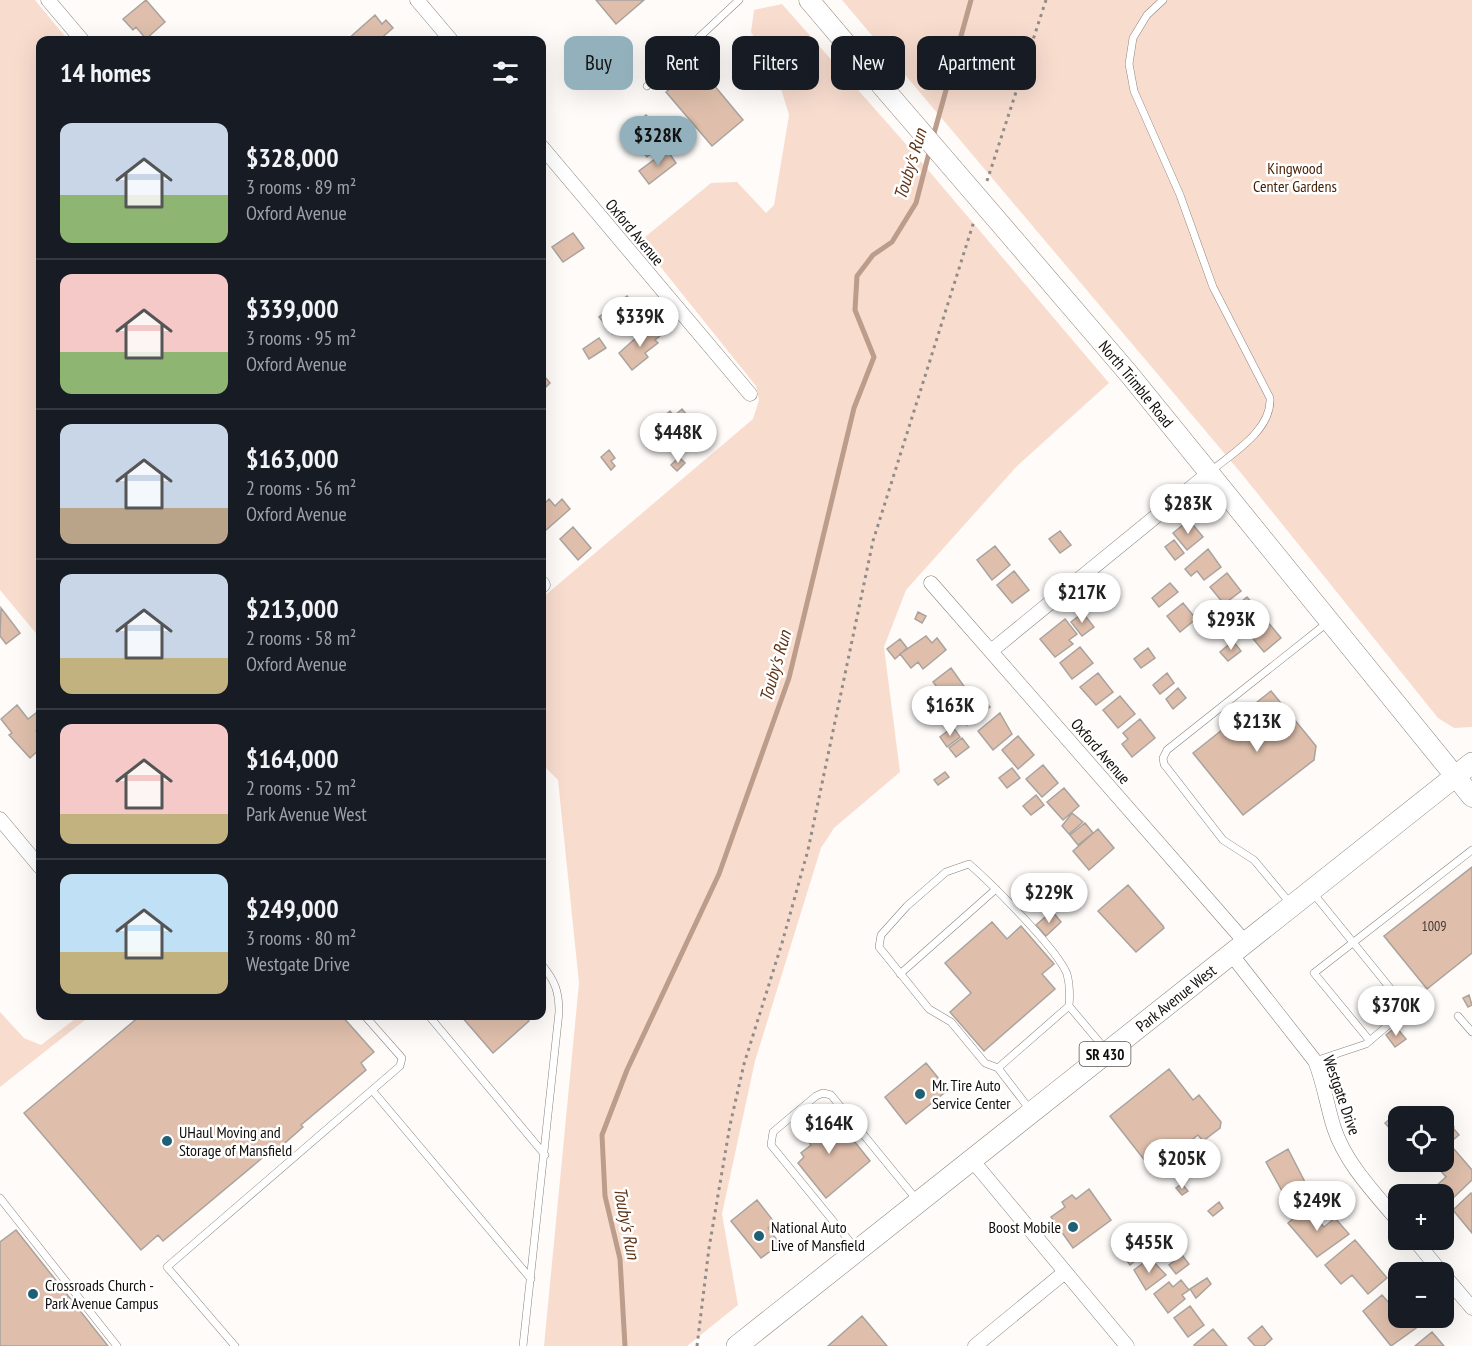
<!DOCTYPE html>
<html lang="en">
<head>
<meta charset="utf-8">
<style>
	body { margin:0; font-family:"PT Sans Narrow",sans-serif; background:#242831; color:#f1f3f6; height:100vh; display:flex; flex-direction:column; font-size:22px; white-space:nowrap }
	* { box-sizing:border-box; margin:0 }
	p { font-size:20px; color:#9ea1a6 }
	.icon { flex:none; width:33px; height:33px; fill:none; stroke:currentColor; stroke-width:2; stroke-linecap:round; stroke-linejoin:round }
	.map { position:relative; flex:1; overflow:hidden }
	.sheet { position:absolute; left:36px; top:36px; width:510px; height:984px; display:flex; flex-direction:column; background:#171b24; border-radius:12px; box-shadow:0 6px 24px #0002 }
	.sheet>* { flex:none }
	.guide { position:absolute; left:564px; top:36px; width:570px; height:54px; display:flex; gap:12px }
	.controls { position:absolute; left:1388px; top:1106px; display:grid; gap:12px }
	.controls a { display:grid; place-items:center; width:66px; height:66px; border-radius:12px; background:#171b24; box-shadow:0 6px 24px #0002; font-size:30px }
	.price { position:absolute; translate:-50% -51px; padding:0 14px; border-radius:21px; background:#fff; color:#222; font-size:20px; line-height:39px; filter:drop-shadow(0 2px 3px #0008) }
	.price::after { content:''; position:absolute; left:50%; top:36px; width:18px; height:14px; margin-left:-9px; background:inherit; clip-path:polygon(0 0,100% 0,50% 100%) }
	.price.active { background:#93b1bc; color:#111 }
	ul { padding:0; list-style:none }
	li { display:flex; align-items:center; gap:18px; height:150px; padding:0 24px }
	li+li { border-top:2px solid #363941 }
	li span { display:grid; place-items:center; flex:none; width:168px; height:120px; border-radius:12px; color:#555 }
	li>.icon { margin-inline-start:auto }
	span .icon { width:72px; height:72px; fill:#fffc; stroke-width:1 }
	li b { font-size:26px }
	h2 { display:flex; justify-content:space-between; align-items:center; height:72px; padding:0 24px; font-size:26px }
	.chip { padding:0 21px; border-radius:12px; background:#171b24; box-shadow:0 6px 24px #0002; font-size:21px; line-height:54px }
	.chip.active { background:#93b1bc; color:#111 }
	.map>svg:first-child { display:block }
</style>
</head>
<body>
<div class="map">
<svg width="1472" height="1346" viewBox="0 0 1472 1346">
	<rect width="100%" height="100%" fill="#fefbf9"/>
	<path fill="#f8ddcf" d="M0 0H35L68 40H40V638L0 590Z
		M842 0H1472V727L1454 728 1438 718 1241 473Z
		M782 4 912 151 1109 383 1017 466 906 590 884 647 900 772 834 828 821 848 755 1061 722 1214 738 1305 687 1346H544L579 983 558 780 542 764V598L753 419 759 400 756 386 651 255 645 237 711 183 737 182 766 213 774 205 789 115 776 72 751 32 754 10Z
		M0 1012 24 1038 41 1045 79 1016H90L0 1087Z"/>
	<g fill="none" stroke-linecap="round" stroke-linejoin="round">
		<path stroke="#bc9d8b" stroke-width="5" d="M933 137 971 0
			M625 1346 620 1259 605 1196 602 1135 627 1070 719 874 789 678 854 408 874 357 855 310 857 276 873 255 892 242 916 203 930 149"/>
	</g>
	<path fill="#dfbfac" stroke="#a9a29d" stroke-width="1.5" d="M146 0 165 22 146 39 136 27 133 30 123 19Z
		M596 0H644L616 24Z
		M375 15 382 24 386 20 393 28 379 40H347Z
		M698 66 743 120 712 146 666 92Z
		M646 115 661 134 652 141 657 148 647 157 625 132Z
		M667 150 676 163 649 184 639 171Z
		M573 233 584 248 563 262 552 247Z
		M627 296 636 309 624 317 628 323 613 334 599 317Z
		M653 327 660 336 655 340 658 343 645 353 648 357 632 370 619 353 646 329 648 331Z
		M599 338 606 348 589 359 583 349Z
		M545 377 550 383 544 389 542 379Z
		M682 409 696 426 676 442 658 421 670 411 674 416Z
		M609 450 615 458 611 461 615 466 611 470 601 457Z
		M679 457 685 463 677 471 671 465Z
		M549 499 555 506 562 499 570 509 545 531 542 527V506Z
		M1189 520 1203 537 1187 550 1173 533Z
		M573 527 591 548 578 560 560 539Z
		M1060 531 1071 545 1060 553 1049 539Z
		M1174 540 1184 553 1175 560 1165 547Z
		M995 546 1010 565 992 580 977 560Z
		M1208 549 1221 567 1204 580 1197 571 1191 576 1185 569Z
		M1014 571 1029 590 1012 603 997 585Z
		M1227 573 1241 591 1224 604 1210 587Z
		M1170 583 1178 592 1159 607 1152 598Z
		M1247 597 1261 614 1244 628 1230 611Z
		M1183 603 1196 619 1180 632 1167 616Z
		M1 608 20 633 6 644 0 636Z
		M918 612 926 616 922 623 915 619Z
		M1083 613 1094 627 1082 636 1071 622Z
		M1214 617 1221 626 1208 636 1201 628Z
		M1065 619 1077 634 1069 640 1073 644 1055 657 1040 639Z
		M1267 621 1281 638 1264 652 1250 635Z
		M926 636 932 643 937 638 946 650 923 669 918 662 911 668 900 654Z
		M900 639 907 648 895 659 887 649Z
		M1233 641 1241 651 1228 661 1220 652Z
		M1080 647 1093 663 1072 679 1060 663Z
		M1148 648 1155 658 1141 668 1134 659Z
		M951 668 966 689 949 702 933 682Z
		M1098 673 1113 692 1096 705 1080 687Z
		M1167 673 1174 683 1160 694 1153 685Z
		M1178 688 1186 698 1173 709 1166 699Z
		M972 691 990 707 967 725 953 706Z
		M1271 691 1316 746 1314 760 1243 815 1193 753Z
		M1120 696 1135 714 1118 728 1103 710Z
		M17 705 28 719 36 713 40 718V728L36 731 40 736V749L30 758 9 735 12 733 1 719Z
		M1000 713 1012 734 993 750 978 731Z
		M1140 719 1155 738 1132 757 1122 744 1128 739 1123 733Z
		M953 727 960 737 947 747 940 737Z
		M1018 736 1034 755 1018 769 1002 750Z
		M962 738 969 747 956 757 949 748Z
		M1043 765 1058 783 1042 797 1026 779Z
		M1012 768 1020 778 1007 788 999 778Z
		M945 772 949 777 938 785 934 780Z
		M1064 788 1079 806 1063 820 1047 802Z
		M1036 795 1044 805 1031 815 1023 806Z
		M1072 813 1083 822 1069 834 1062 826Z
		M1085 823 1093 833 1078 845 1070 835Z
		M1098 829 1114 848 1089 870 1073 851Z
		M1472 867V953L1427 989 1384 936Z
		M1128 885 1163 926 1164 928 1136 952 1098 911Z
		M1052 911 1061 922 1046 936 1036 925Z
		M992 922 1007 939 1021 926 1054 964 1042 974 1055 989 984 1051 950 1012 971 993 945 963Z
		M1469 995 1472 1005 1468 1007 1463 998Z
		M140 1016H342L374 1052 361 1063 366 1070 301 1125 303 1127 269 1157 267 1154 163 1241 158 1235 141 1250 24 1113Z
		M461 1016H525L529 1021 493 1053Z
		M1396 1027 1406 1039 1395 1047 1386 1035Z
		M926 1063 948 1090 906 1124 885 1097Z
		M1169 1069 1193 1100 1199 1095 1221 1122 1220 1128 1203 1141 1198 1135 1153 1171 1110 1116Z
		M1404 1107 1412 1116H1398V1138L1385 1123Z
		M817 1109 829 1123 823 1128 826 1131 831 1128 836 1133 843 1127 870 1161 826 1198 798 1163 804 1157 801 1153 811 1145 797 1125Z
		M1448 1119 1454 1127 1446 1134 1443 1123Z
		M1454 1129 1459 1135 1453 1140 1448 1134Z
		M1447 1141 1472 1170V1180L1449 1202 1436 1186 1446 1177 1432 1161H1443V1144Z
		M1288 1149 1308 1188 1287 1200 1266 1162Z
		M1182 1184 1188 1191 1182 1195 1176 1188Z
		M1089 1189 1111 1220 1073 1248 1051 1217 1065 1207 1062 1202 1072 1195 1076 1199Z
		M1471 1193 1472 1194V1233L1453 1210Z
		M757 1200 775 1223 768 1228 780 1244 761 1258 731 1221Z
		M1219 1202 1223 1208 1213 1216 1208 1211Z
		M1307 1207 1324 1227 1335 1218 1349 1234 1317 1257 1288 1223Z
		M1148 1226 1160 1241 1130 1265 1116 1247 1137 1230 1139 1233Z
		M16 1230 108 1346H0V1242Z
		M1355 1240 1387 1278 1368 1294 1352 1275 1341 1284 1325 1265Z
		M1182 1255 1189 1264 1176 1274 1169 1265Z
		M1150 1258 1166 1275 1146 1290 1134 1270Z
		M1207 1278 1211 1284 1196 1298 1190 1289Z
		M1181 1280 1189 1290 1182 1295 1185 1299 1168 1313 1154 1294 1169 1282 1173 1287Z
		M1382 1295 1398 1313V1317H1418L1423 1323 1391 1346 1363 1311Z
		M1190 1306 1204 1325 1188 1337 1174 1318Z
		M862 1316 887 1346H828Z
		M1262 1326 1272 1339 1264 1346H1255L1248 1338Z
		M1213 1329 1227 1346H1195L1194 1345Z
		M1432 1332 1444 1346H1415Z"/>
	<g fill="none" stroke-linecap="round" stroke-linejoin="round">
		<defs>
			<path id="service" d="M1163 0 1147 15 1133 38 1129 64 1134 91 1180 195 1213 287 1270 398C1272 430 1233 453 1211 471
				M647 86 739 0
				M1313 893 1407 1009 1366 1044 1315 1061
				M1290 903 1254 860 1223 840 1164 764 1163 758 1167 750 1327 623
				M900 974 996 889
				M429 1016 545 1155
				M1458 1016 1472 1032
				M1370 1041 1314 973 1472 850
				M998 1068 1069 1006
				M372 1090 531 1279
				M1031 1111 998 1068 985 1063 951 1022 929 1009 879 947 881 935 907 906 946 872 969 864C991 883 1058 950 1067 974 1070 985 1070 995 1069 1006L1106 1050
				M0 1198 117 1346
				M856 1249 771 1145 773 1132 816 1096 823 1093 831 1095 917 1200
				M235 1346 167 1267 400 1066 402 1058 365 1016
				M523 1346 559 1012C559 991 555 981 542 965"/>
			<path id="minor" d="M48 0 82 40
				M417 0 451 40
				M542 147 750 394
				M542 583 543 585
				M931 583 1245 942
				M991 651 1209 473
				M0 819 40 867
				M1231 954 1315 1061C1324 1083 1327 1106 1334 1128 1346 1164 1374 1192 1398 1221
				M972 1160 1127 1346
				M1414 1239 1441 1272
				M1443 1274 1472 1308
				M975 1346 1065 1272"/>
			<g id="secondary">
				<path d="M809 0 887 92"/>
				<path id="s1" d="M1016 242 1129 374 1472 797"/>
			</g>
			<g id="primary">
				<path id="s2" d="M737 1346 1472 763"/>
			</g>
		</defs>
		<use href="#service" stroke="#89827d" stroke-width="8"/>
		<use href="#minor" stroke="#89827d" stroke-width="15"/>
		<use href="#secondary" stroke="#89827d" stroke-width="21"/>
		<use href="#primary" stroke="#89827d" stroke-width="22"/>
		<path stroke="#8f8c8a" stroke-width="3" stroke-dasharray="3 4.5" stroke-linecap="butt" d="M987 181 1046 0
			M697 1346 709 1248 730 1125 744 1064 782 943 808 850 873 541 974 221"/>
		<use href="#service" stroke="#fff" stroke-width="7"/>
		<use href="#minor" stroke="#fff" stroke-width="14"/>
		<use href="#secondary" stroke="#fff" stroke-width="20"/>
		<use href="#primary" stroke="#fff" stroke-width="21"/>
		<defs>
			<path id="secondary-bridge" d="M887 92 1016 242"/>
		</defs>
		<use href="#secondary-bridge" stroke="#89827d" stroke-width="21" stroke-linecap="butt"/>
		<use href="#secondary-bridge" stroke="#fff" stroke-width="20"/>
	</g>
	<g fill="#206075" stroke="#fff" stroke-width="2">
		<circle cx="920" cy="1094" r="6"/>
		<circle cx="167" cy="1141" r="6"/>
		<circle cx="1073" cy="1227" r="6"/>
		<circle cx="759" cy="1236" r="6"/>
		<circle cx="33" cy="1294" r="6"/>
	</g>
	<g text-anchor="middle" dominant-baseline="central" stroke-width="5" stroke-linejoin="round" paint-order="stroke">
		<g font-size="14" fill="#443a33">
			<text x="1434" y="926">1009</text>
		</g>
		<rect fill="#fff" stroke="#585654" stroke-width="1.5" x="1079.5" y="1042" width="51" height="24" rx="4.5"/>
		<g font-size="15" font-weight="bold" fill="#100d0b">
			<text x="1105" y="1054">SR 430</text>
		</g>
		<g font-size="16" fill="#471e00" stroke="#fff">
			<text x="1295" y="168">Kingwood<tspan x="1295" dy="18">Center Gardens</tspan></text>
		</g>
		<g font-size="16" fill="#100d0b" stroke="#fff">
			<text transform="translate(635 232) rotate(50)">Oxford Avenue</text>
			<text stroke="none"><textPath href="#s1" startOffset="186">North Trimble Road</textPath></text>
			<text transform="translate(1101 751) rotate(49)">Oxford Avenue</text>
			<text stroke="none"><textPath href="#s2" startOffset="560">Park Avenue West</textPath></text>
			<text transform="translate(1342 1095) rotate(71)">Westgate Drive</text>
		</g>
		<g font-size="16" fill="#100d0b" stroke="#fff" text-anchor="start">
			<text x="932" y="1085">Mr. Tire Auto<tspan x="932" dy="18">Service Center</tspan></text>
			<text x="179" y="1132">UHaul Moving and<tspan x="179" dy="18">Storage of Mansfield</tspan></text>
			<text x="771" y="1227">National Auto<tspan x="771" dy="18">Live of Mansfield</tspan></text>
			<text x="1061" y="1227" text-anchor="end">Boost Mobile</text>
			<text x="45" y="1285">Crossroads Church -<tspan x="45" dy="18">Park Avenue Campus</tspan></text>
		</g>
		<g font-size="18" font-style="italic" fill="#603418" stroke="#fff">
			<text transform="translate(910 164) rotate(-73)">Touby's Run</text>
			<text transform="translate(775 666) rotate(-74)">Touby's Run</text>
			<text transform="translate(627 1223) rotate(79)">Touby's Run</text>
		</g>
	</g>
</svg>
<div class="controls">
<a><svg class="icon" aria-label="locate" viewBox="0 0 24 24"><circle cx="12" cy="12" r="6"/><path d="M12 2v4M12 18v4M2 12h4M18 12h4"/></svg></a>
<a>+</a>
<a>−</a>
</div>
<b class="price active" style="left:658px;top:167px">$328K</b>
<b class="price" style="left:640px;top:348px">$339K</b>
<b class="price" style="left:678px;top:464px">$448K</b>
<b class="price" style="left:1188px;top:535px">$283K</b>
<b class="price" style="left:1082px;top:624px">$217K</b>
<b class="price" style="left:1231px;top:651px">$293K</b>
<b class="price" style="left:950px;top:737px">$163K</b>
<b class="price" style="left:1257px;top:753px">$213K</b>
<b class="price" style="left:1049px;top:924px">$229K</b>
<b class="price" style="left:1396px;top:1037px">$370K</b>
<b class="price" style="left:829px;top:1155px">$164K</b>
<b class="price" style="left:1182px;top:1190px">$205K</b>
<b class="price" style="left:1317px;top:1232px">$249K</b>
<b class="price" style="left:1149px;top:1274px">$455K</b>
<div class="guide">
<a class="chip active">Buy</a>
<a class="chip">Rent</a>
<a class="chip">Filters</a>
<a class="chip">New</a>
<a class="chip">Apartment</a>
</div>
<section class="sheet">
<h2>14 homes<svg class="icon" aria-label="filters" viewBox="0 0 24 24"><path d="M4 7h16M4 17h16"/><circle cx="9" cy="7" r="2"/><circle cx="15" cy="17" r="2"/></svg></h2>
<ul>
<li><span style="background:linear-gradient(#c9d6e8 60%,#8fb573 0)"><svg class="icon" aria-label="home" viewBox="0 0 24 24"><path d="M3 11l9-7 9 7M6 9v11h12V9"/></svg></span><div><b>$328,000</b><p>3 rooms · 89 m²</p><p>Oxford Avenue</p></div></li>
<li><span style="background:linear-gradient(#f6c9c9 65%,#8fb573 0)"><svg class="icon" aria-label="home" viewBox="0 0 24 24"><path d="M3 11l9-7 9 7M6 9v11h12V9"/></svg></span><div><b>$339,000</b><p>3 rooms · 95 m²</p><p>Oxford Avenue</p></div></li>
<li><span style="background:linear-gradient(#c9d6e8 70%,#b9a48a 0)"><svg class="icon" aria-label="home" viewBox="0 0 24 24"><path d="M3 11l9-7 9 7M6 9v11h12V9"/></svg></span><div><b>$163,000</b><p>2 rooms · 56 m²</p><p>Oxford Avenue</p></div></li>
<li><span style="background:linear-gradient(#c9d6e8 70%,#c2b280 0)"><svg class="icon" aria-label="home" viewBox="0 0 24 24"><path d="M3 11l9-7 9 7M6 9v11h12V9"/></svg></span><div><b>$213,000</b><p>2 rooms · 58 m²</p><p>Oxford Avenue</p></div></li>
<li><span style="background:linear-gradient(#f6c9c9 75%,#c2b280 0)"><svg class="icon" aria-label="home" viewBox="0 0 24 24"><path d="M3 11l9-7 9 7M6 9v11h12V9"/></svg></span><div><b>$164,000</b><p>2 rooms · 52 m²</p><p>Park Avenue West</p></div></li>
<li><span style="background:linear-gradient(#bfe0f5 65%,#c2b280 0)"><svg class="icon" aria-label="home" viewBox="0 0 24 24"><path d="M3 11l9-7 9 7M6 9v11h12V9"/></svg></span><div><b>$249,000</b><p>3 rooms · 80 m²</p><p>Westgate Drive</p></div></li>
</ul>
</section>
</div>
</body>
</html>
